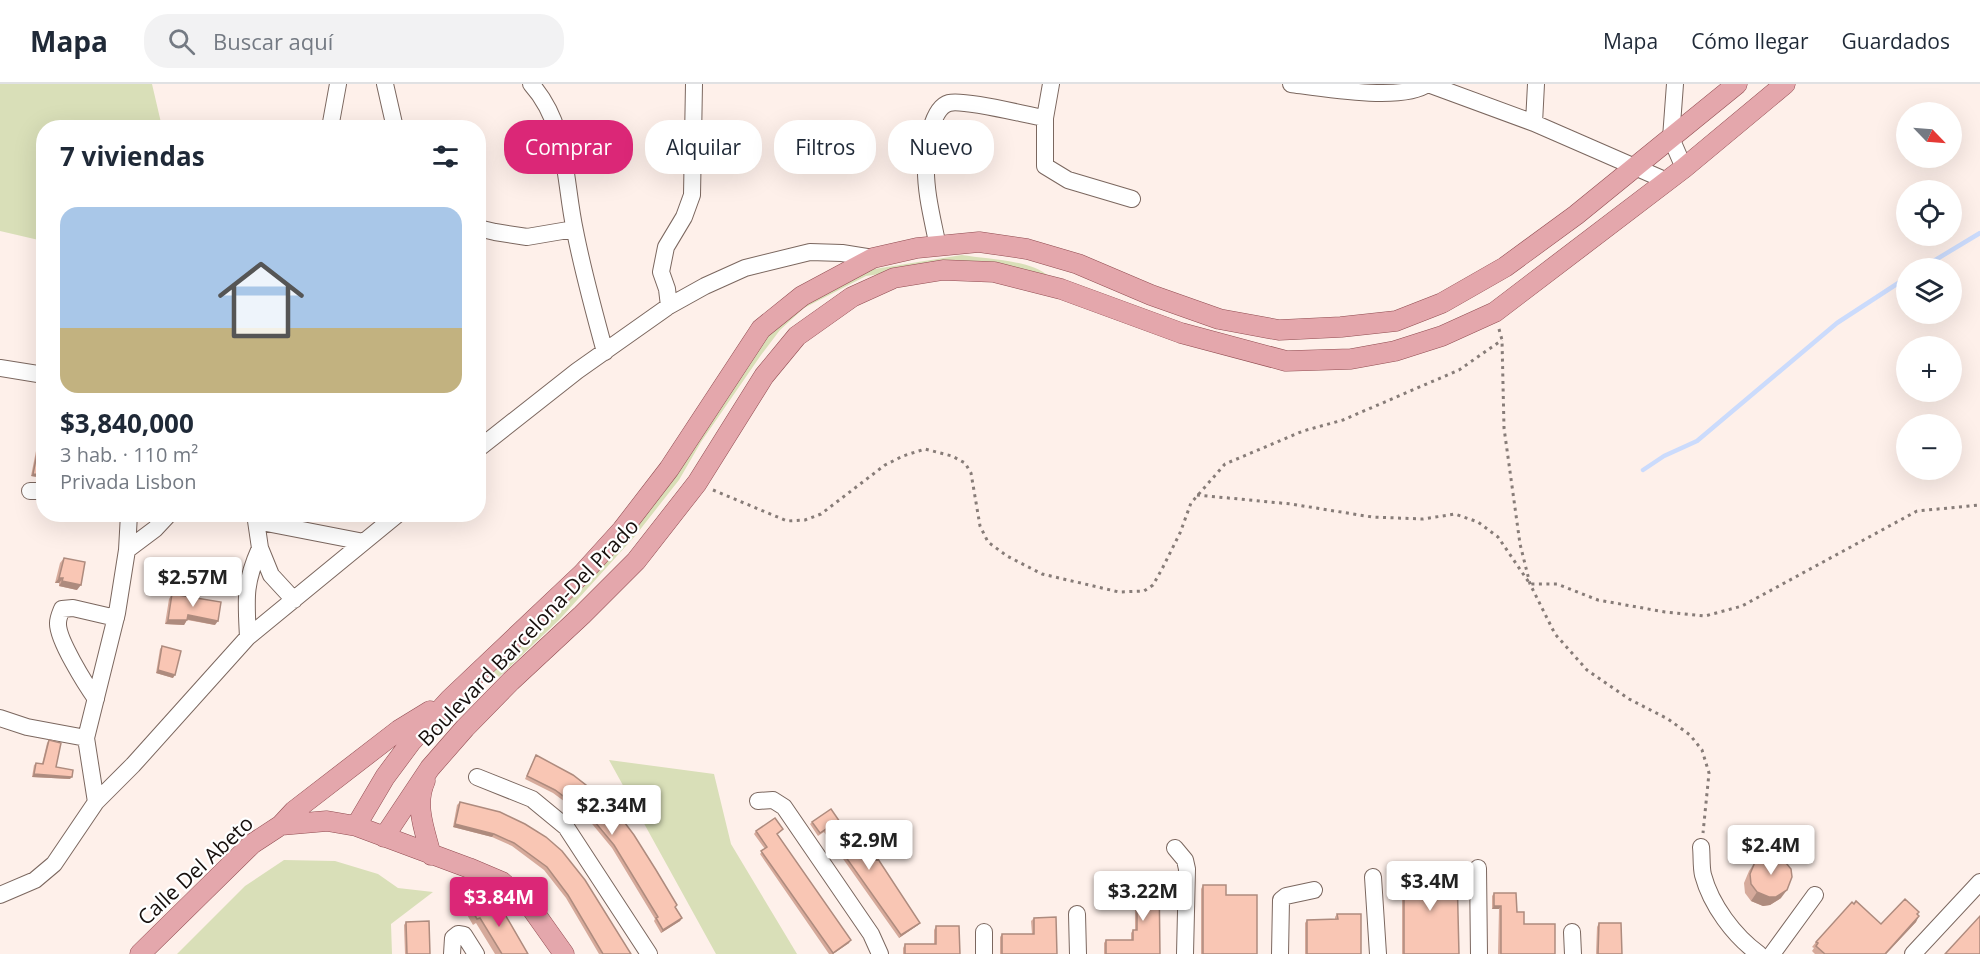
<!DOCTYPE html>
<html lang="es">
<head>
<meta charset="utf-8">
<style>
	body { margin:0; font-family:"Open Sans",sans-serif; background:#f2f2f3; color:#1f2937; height:100vh; display:flex; flex-direction:column; font-size:22px; white-space:nowrap }
	* { box-sizing:border-box; margin:0 }
	p { font-size:20px; color:#747a83 }
	.icon { flex:none; width:33px; height:33px; fill:none; stroke:currentColor; stroke-width:2; stroke-linecap:round; stroke-linejoin:round }
	.map { position:relative; flex:1; overflow:hidden }
	.drawer { position:absolute; left:36px; top:36px; width:450px; height:402px; display:flex; flex-direction:column; background:#fff; border-radius:24px; box-shadow:0 6px 24px #0002 }
	.drawer>* { flex:none }
	.top-card { position:absolute; left:504px; top:36px; width:570px; height:54px; display:flex; gap:12px }
	.needle { width:39px; rotate:115deg }
	.fabs { position:absolute; left:1896px; top:18px; display:grid; gap:12px }
	.fabs a { display:grid; place-items:center; width:66px; height:66px; border-radius:50%; background:#fff; box-shadow:0 6px 24px #0002; font-size:30px }
	.price { position:absolute; translate:-50% -51px; padding:0 14px; border-radius:6px; background:#fff; color:#222; font-size:20px; line-height:39px; filter:drop-shadow(0 2px 3px #0008) }
	.price::after { content:''; position:absolute; left:50%; top:36px; width:18px; height:14px; margin-left:-9px; background:inherit; clip-path:polygon(0 0,100% 0,50% 100%) }
	.price.current { background:#db2777; color:#fff }
	ul { padding:0; list-style:none }
	li { display:grid; align-content:center; gap:12px; height:318px; padding:0 24px }
	li span { display:grid; place-items:center; height:186px; border-radius:18px; color:#555 }
	li>.icon { margin-inline-start:auto }
	span .icon { width:108px; height:108px; fill:#fffc; stroke-width:1 }
	li b { font-size:26px }
	h2 { display:flex; justify-content:space-between; align-items:center; height:72px; padding:0 24px; font-size:26px }
	.tag { padding:0 21px; border-radius:24px; background:#fff; box-shadow:0 6px 24px #0002; font-size:21px; line-height:54px }
	.tag.current { background:#db2777; color:#fff }
	header { display:flex; align-items:center; gap:36px; box-sizing:border-box; height:84px; padding:0 30px; background:#fff; border-bottom:2px solid #e0e1e3 }
	header strong { font-size:28px }
	nav { display:flex; gap:33px; margin-inline-start:auto; font-size:21px }
	.search { width:420px; height:54px; background:#f2f2f3; display:flex; align-items:center; gap:15px; box-sizing:border-box; padding:0 21px; border-radius:24px; color:#747a83; font-size:22px }
	.map>svg:first-child { display:block }
</style>
</head>
<body>
<header>
<strong>Mapa</strong>
<div class="search"><svg class="icon" aria-label="search" viewBox="0 0 24 24"><circle cx="10" cy="10" r="6"/><path d="M15 15l6 6"/></svg>Buscar aquí</div>
<nav><a>Mapa</a><a>Cómo llegar</a><a>Guardados</a></nav>
</header>
<div class="map">
<svg width="1980" height="870" viewBox="0 0 1980 870">
	<rect width="100%" height="100%" fill="#fef0ea"/>
	<path fill="#d9dfb8" d="M0 0H152L162 43 44 44 43 157 0 147Z
		M962 171C985 175 1032 176 1048 192L964 178 866 192 804 224 780 246 761 271 701 358 679 396 635 452 559 536 499 593 491 585 605 476 775 242 802 218 862 187Z
		M609 676 714 690 731 760 797 870H716Z
		M284 776 335 777 378 790 398 804 433 808 391 840 392 870H177L245 802Z"/>
	<g fill="none" stroke-linecap="round" stroke-linejoin="round">
		<path stroke="#cbdbfc" stroke-width="4.5" d="M1922 184 1980 149
			M1643 386 1664 372 1697 357 1837 239 1906 194"/>
		<defs>
			<path id="minor" d="M385 0 395 44
				M531 0C568 41 564 96 575 147 583 188 594 228 605 268
				M1051 0 1045 34V82L1068 96 1132 115
				M1291 0C1321 4 1404 18 1427 0
				M1428 0 1534 39 1667 97
				M1675 0 1671 54 1684 84
				M1534 39 1536 0
				M330 44 338 0
				M478 144 495 148 527 153 574 145
				M938 163C933 137 925 108 926 81 926 65 931 24 949 19 963 15 1026 31 1045 34
				M669 222 667 205 661 188 666 163 684 133 692 111 694 0
				M0 284 44 291
				M478 365 577 287 669 222 705 202 745 184 810 168 842 169 873 174
				M30 407H44
				M255 430 260 464 271 491 294 516
				M256 437 364 458
				M127 466 155 445 169 430
				M248 553C246 514 244 500 260 464
				M96 615C86 601 57 555 58 539 58 534 60 530 62 525L73 524 116 534
				M0 634 27 643 86 654
				M477 693 532 715 566 743 649 870
				M758 717 773 716 784 723 871 850 880 870
				M96 718 86 654 117 529 127 466 129 430
				M1701 763C1702 772 1701 783 1703 791 1711 821 1734 852 1759 870
				M1175 764 1185 776 1187 785 1185 870
				M1478 784 1479 870
				M1373 793 1378 870
				M0 811 35 796 54 780 96 718 133 681 248 553 398 430
				M1077 830 1078 870
				M1572 848 1573 870
				M452 870 453 854 458 850 464 851 476 870
				M984 870V848
				M1280 870 1281 816 1286 812 1314 806
				M1772 870 1815 811
				M1913 870 1980 798"/>
			<path id="major" d="M425 697C414 721 425 747 431 771
				M281 741 294 727 399 646 430 627
				M356 742 385 693 411 658 450 615 583 489 622 446 669 385 761 245 802 212 873 174 917 164 979 158 1027 165 1078 180 1151 211 1219 235 1279 246 1341 243 1396 237 1442 219 1505 183 1576 131 1737 0
				M384 753 430 684 465 644 511 597 582 531 636 477 697 399 764 292 797 252 852 213 894 194 943 186 994 188 1061 205 1181 249 1286 277 1351 275 1395 267 1442 252 1495 228 1684 84 1785 0
				M140 870 252 760 281 741 327 737 356 742 469 784 502 798 532 825 564 870"/>
		</defs>
		<use href="#minor" stroke="#7b675f" stroke-width="18"/>
		<use href="#major" stroke="#914c51" stroke-width="21"/>
		<path stroke="#877c78" stroke-width="3" stroke-dasharray="3 4.5" stroke-linecap="butt" d="M1499 245 1502 256 1504 344 1520 460 1530 500 1555 550 1587 586 1629 615 1668 635 1690 651 1702 666 1709 689 1703 749
			M713 406 787 437 805 436 821 430 885 381 903 372 925 365 952 372 965 379 971 389 980 442 988 458 1007 472 1042 490 1119 508 1144 507 1153 501 1162 485 1180 449 1191 419 1225 380 1303 347 1343 336 1459 286 1502 256
			M1197 411 1291 420 1372 433 1423 435 1455 430 1478 438 1498 453 1530 500H1557L1598 516 1665 528 1705 532 1742 522 1917 427 1980 421"/>
		<use href="#minor" stroke="#fff" stroke-width="16"/>
		<use href="#major" stroke="#e4a7ac" stroke-width="20"/>
	</g>
	<path fill="#d6aa9b" d="M41 350H44V394L31 392 39 352Z
		M64 474 77 506 59 502V499H55L60 479Z
		M172 510 215 541 187 536 184 541 165 540 169 515Z
		M162 562 173 594 156 589 160 565Z
		M49 656 56 683 70 695 32 693 34 681 36 679 42 680 47 659Z
		M536 671 676 824 682 834 680 837 661 849 654 837 655 835 612 764 588 735 553 709 525 695Z
		M460 718 500 728 631 870H599L566 814 544 786 512 762 492 753 453 743 457 721Z
		M812 738 842 741 876 776 918 841 899 854 824 748 818 752 810 740Z
		M783 745 777 750 849 859 833 870H829L760 770 765 765 754 750 756 747Z
		M1755 778 1781 814 1770 821 1763 822 1751 817 1745 809 1744 799 1749 787Z
		M1404 782 1427 789 1459 870H1402V785Z
		M1137 792 1160 870H1104V859L1106 856H1131V849L1133 846H1135V795Z
		M1203 801 1226 811 1257 870H1201V805Z
		M1494 809 1517 828 1524 840 1555 870H1498L1499 825H1492V812Z
		M470 823 499 830 528 870H495L476 839 473 841 466 829Z
		M1337 830 1361 870H1305V839L1307 836 1335 835V833Z
		M1918 830 1916 838 1886 870H1815L1812 867 1814 864 1812 863 1816 858Z
		M1034 834 1057 870H1000V853L1002 850H1032L1031 837Z
		M406 838 430 870H405L404 841Z
		M1599 839 1622 870H1596L1597 843Z
		M936 842 960 870H903V864L905 860H934V846Z"/>
	<path fill="#ae8b7e" d="M33 390 44 391V394L31 392Z
		M59 494H63L59 499H55Z
		M62 497 81 501 77 506 59 502Z
		M188 531 218 537 215 541 185 535Z
		M168 536H187L184 541 165 540Z
		M158 586 175 591 173 594 156 589Z
		M34 690 72 693 70 695 32 693Z
		M455 740 494 750 492 753 453 743Z
		M1787 806 1781 814 1770 821 1763 822 1751 817 1757 808Z
		M1494 822H1501L1499 825H1492Z
		M1919 832 1916 838 1886 870H1885Z
		M682 834 680 837 661 849 663 846Z
		M920 839 918 841 899 854 901 851Z
		M851 856 849 859 833 870H832Z"/>
	<path fill="#f9c6b4" stroke="#ae8b7e" stroke-width="1.5" d="M41 350H44V391L33 390Z
		M64 474 85 478 81 501 62 497 63 494H59Z
		M172 510 221 518 218 537 188 531 187 536H168Z
		M162 562 181 567 175 591 158 586Z
		M49 656 61 659 56 683 73 686 72 693 34 690 36 679 43 680Z
		M536 671 573 691 604 715 619 731 634 751 656 786 677 821 675 823 682 834 663 846 656 834 658 833 614 761 590 732 555 706 527 692Z
		M460 718 500 728 525 740 546 753 562 767 585 796 631 870H603L568 811 547 783 514 759 494 750 455 740Z
		M831 725 842 741 848 737 876 776 878 775 920 839 901 851 826 745 820 749 812 738Z
		M775 734 783 745 777 750 851 856 833 869 761 767 767 763 756 747Z
		M1768 772 1782 774 1791 785 1792 793 1787 806 1776 813H1769L1757 808 1751 800 1750 790 1755 778Z
		M1404 782H1427V789H1457L1459 870H1404Z
		M1137 792H1159L1160 870H1106V856H1133V846H1137Z
		M1203 801H1226V811H1257V870H1203Z
		M1494 809H1516L1517 828H1524V840H1555V870H1501V822H1494Z
		M489 812 499 830 503 827 528 870H502L480 834 477 835 470 823Z
		M1905 815 1919 828 1917 830 1919 832 1885 870H1825L1816 862 1818 859 1816 858 1852 818 1854 820 1856 817 1881 840Z
		M1337 830H1361V870H1307V836L1338 835Z
		M1980 832V870H1945Z
		M1056 833 1057 870H1002V850H1034V834Z
		M429 837 430 870H407L406 838Z
		M1599 839H1621L1622 870H1598Z
		M936 842H959L960 870H905V860H936Z"/>
	<g text-anchor="middle" dominant-baseline="central" stroke-width="4.5" stroke-linejoin="round" paint-order="stroke">
		<g font-size="21" fill="#17100d" stroke="#fff">
			<text transform="translate(528 548) rotate(-46)">Boulevard Barcelona-Del Prado</text>
			<text transform="translate(195 786) rotate(-43)">Calle Del Abeto</text>
		</g>
	</g>
</svg>
<div class="fabs">
<a><svg class="needle" viewBox="-14 -14 28 28"><path d="M0-13l5 13h-10z" fill="#e53935"/><path d="M0 13l5-13h-10z" fill="#747a83"/></svg></a>
<a><svg class="icon" aria-label="locate" viewBox="0 0 24 24"><circle cx="12" cy="12" r="6"/><path d="M12 2v4M12 18v4M2 12h4M18 12h4"/></svg></a>
<a><svg class="icon" aria-label="layers" viewBox="0 0 24 24"><path d="M12 4l9 5-9 5-9-5zM3 14l9 5 9-5"/></svg></a>
<a>+</a>
<a>−</a>
</div>
<b class="price" style="left:193px;top:524px">$2.57M</b>
<b class="price" style="left:612px;top:752px">$2.34M</b>
<b class="price" style="left:869px;top:787px">$2.9M</b>
<b class="price" style="left:1771px;top:792px">$2.4M</b>
<b class="price" style="left:1430px;top:828px">$3.4M</b>
<b class="price" style="left:1143px;top:838px">$3.22M</b>
<b class="price current" style="left:499px;top:844px">$3.84M</b>
<div class="top-card">
<a class="tag current">Comprar</a>
<a class="tag">Alquilar</a>
<a class="tag">Filtros</a>
<a class="tag">Nuevo</a>
</div>
<section class="drawer">
<h2>7 viviendas<svg class="icon" aria-label="filters" viewBox="0 0 24 24"><path d="M4 7h16M4 17h16"/><circle cx="9" cy="7" r="2"/><circle cx="15" cy="17" r="2"/></svg></h2>
<ul>
<li><span style="background:linear-gradient(#a9c7e8 65%,#c2b280 0)"><svg class="icon" aria-label="home" viewBox="0 0 24 24"><path d="M3 11l9-7 9 7M6 9v11h12V9"/></svg></span><div><b>$3,840,000</b><p>3 hab. · 110 m²</p><p>Privada Lisbon</p></div></li>
</ul>
</section>
</div>
</body>
</html>
